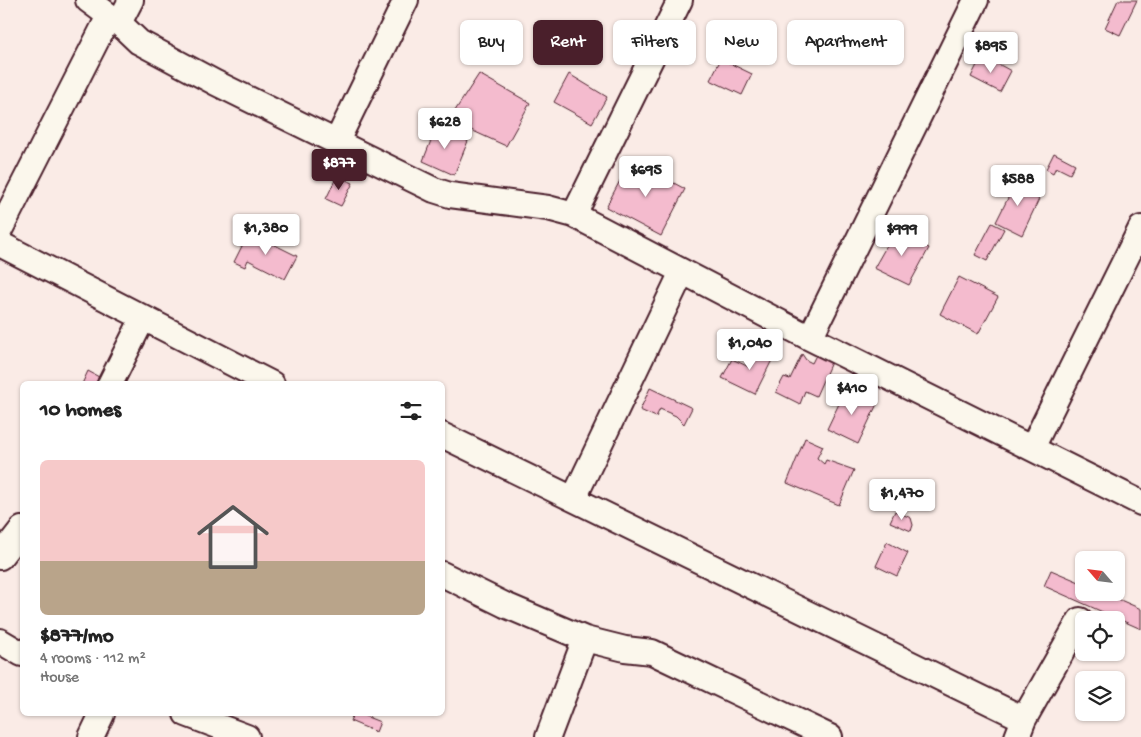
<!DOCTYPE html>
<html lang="en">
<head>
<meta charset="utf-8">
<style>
	body { margin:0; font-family:"Gochi Hand",sans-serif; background:#f2f2f2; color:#222; height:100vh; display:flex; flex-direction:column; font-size:19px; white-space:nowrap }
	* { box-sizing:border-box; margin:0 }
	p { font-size:16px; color:#767676 }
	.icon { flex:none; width:28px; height:28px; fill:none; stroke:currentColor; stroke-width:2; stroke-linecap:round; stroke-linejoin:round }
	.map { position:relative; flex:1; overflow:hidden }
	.side { position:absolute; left:20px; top:381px; width:425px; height:335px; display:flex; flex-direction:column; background:#fff; border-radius:8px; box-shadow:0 1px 4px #0004 }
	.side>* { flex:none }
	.top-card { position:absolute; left:460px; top:20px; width:475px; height:45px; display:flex; gap:10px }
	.needle { width:32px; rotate:298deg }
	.fabs { position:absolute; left:1075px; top:551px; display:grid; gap:10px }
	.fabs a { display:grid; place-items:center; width:50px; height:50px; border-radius:8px; background:#fff; box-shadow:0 1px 4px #0004; font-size:25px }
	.price { position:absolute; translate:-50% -42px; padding:0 11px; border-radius:5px; background:#fff; color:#222; font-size:16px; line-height:32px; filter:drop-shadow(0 1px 2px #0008) }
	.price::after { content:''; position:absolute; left:50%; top:30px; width:15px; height:11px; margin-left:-8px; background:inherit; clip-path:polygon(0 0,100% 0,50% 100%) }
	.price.on { background:#4a1f2b; color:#fff }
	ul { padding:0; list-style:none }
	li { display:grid; align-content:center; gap:10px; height:265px; padding:0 20px }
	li+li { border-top:1px solid #e0e0e0 }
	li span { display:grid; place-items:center; height:155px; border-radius:8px; color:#555 }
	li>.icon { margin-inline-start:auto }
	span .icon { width:90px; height:90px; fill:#fffc; stroke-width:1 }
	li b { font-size:21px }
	h2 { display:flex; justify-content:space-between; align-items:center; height:60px; padding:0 20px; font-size:21px }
	.pill { padding:0 18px; border-radius:8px; background:#fff; box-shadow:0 1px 4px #0004; font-size:18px; line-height:45px }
	.pill.on { background:#4a1f2b; color:#fff }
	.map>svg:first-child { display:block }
</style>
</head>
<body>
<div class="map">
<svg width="1141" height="737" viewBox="0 0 1141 737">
	<rect width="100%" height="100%" fill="#faebe6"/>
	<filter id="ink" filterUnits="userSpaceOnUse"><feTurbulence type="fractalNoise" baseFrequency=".02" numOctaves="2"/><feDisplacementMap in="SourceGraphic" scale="10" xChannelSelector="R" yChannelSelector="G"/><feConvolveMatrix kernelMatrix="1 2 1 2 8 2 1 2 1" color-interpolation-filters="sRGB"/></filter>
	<g filter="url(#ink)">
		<path fill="#f4bbce" stroke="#4a1f2b" d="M1118 0H1137L1120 35 1105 28Z
			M982 55 1011 71 1000 92 971 77Z
			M721 59 752 74 742 95 710 80Z
			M479 74 530 103 506 146 449 120Z
			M569 74 607 97 592 123 554 102Z
			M437 125 468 141 454 175 423 161Z
			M1054 153 1075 164 1070 174 1056 167 1053 173 1046 169Z
			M631 160 685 189 661 236 606 207Z
			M1022 170 1030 175 1022 191 1039 199 1022 235 996 222Z
			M337 176 353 183 341 206 326 199Z
			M992 223 1004 229 987 261 975 255Z
			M896 229 929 248 909 285 874 268Z
			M249 232 297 256 285 279 248 260 245 267 234 262Z
			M959 277 998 297 978 334 940 314Z
			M759 346 775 354 755 394 722 378 732 359 749 367Z
			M817 353 832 360 816 396 805 391 800 404 776 392 784 377 790 379 802 354 806 360 812 363Z
			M88 371 99 377 95 384H82Z
			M650 388 692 408 684 424 676 416 660 409 656 417 640 410Z
			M846 389 877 404 858 444 827 429Z
			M805 438 823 446 817 458 824 464 826 460 854 470 839 505 787 483Z
			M895 511 911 518 913 525 911 531 890 522Z
			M887 542 908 553 897 576 876 566Z
			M1051 570 1084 584V592H1102L1141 609V629L1044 586Z
			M353 714H360L380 722 376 732 350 721Z"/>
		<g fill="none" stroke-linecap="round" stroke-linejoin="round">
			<defs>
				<path id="minor" d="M88 0 119 23 139 42 216 83 434 190 450 195 548 208 574 215 810 338 1141 503
					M119 23 131 0
					M336 143 406 0
					M574 215 680 0
					M0 230 109 16
					M0 244 272 384
					M810 338 976 0
					M110 384 143 318
					M442 435 1024 719
					M1032 448 1141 228
					M574 498 682 272
					M0 557 22 529
					M442 574 505 605 585 639 625 649 652 652 830 737
					M0 641 22 654
					M186 714 247 737
					M91 737 102 714
					M548 737 585 639
					M1017 737 1024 719 1080 620"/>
			</defs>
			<use href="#minor" stroke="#4a1f2b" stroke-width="28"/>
			<use href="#minor" stroke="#fbf7ec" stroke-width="24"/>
		</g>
	</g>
</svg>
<div class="fabs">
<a><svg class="needle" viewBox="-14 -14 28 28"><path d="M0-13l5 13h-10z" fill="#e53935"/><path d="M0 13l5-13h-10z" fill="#767676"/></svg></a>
<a><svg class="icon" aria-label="locate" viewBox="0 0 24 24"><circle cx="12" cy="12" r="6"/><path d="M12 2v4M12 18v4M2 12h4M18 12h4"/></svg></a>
<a><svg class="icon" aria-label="layers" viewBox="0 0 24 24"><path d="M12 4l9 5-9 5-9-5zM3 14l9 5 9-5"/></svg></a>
</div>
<b class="price" style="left:991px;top:74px">$895</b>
<b class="price" style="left:445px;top:150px">$628</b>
<b class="price on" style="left:339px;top:191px">$877</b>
<b class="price" style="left:646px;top:198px">$695</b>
<b class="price" style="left:1018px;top:207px">$588</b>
<b class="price" style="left:266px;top:256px">$1,380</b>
<b class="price" style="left:902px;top:257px">$999</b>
<b class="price" style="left:750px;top:371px">$1,040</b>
<b class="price" style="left:852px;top:416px">$410</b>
<b class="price" style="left:902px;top:521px">$1,470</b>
<div class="top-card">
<a class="pill">Buy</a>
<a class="pill on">Rent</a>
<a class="pill">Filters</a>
<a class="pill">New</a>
<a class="pill">Apartment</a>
</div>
<section class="side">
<h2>10 homes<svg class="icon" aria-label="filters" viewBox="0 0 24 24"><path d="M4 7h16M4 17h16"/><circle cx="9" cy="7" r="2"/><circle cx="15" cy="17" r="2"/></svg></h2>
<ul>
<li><span style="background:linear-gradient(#f6c9c9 65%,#b9a48a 0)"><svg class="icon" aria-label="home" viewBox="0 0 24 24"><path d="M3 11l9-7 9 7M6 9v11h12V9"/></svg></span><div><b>$877/mo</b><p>4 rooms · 112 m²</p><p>House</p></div></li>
</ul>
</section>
</div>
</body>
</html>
